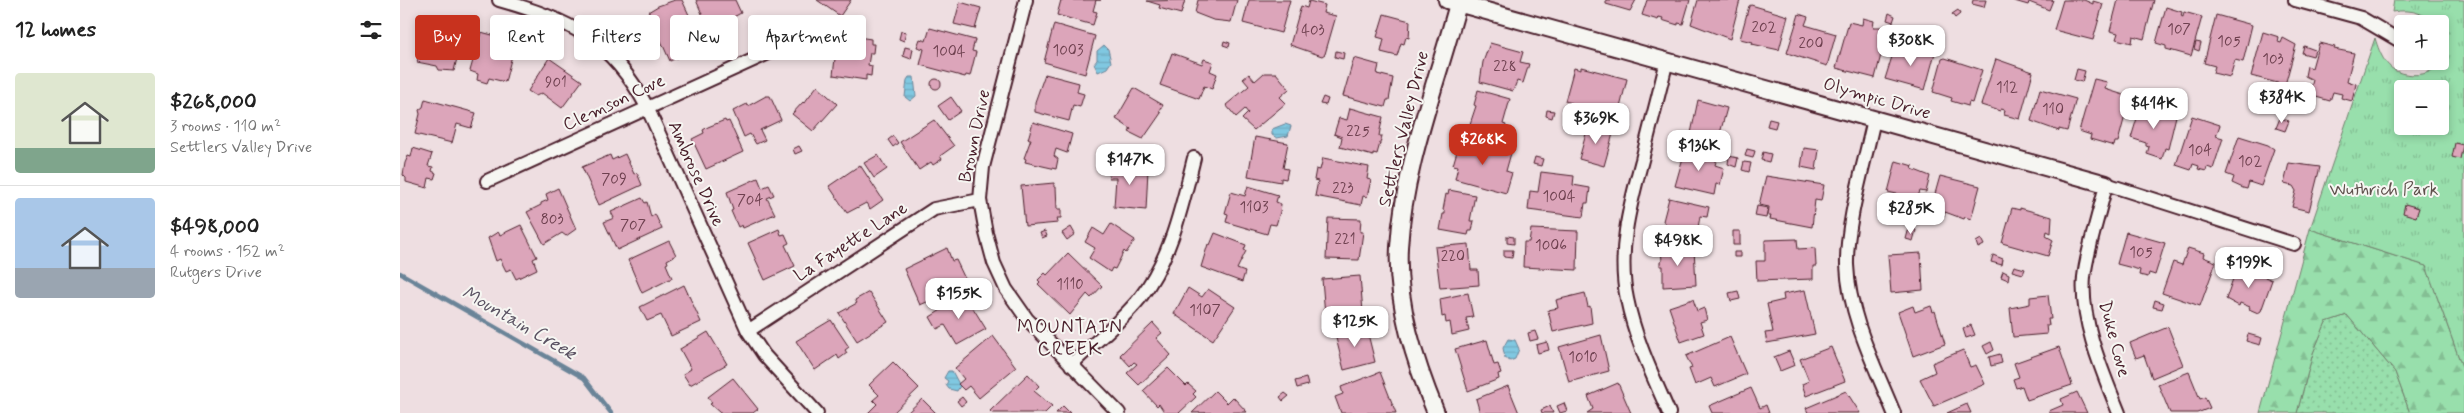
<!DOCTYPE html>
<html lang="en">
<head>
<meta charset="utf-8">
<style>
	body { margin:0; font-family:Mynerve,sans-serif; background:#f2f2f2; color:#222; height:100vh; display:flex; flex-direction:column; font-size:19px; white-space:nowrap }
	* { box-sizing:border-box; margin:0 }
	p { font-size:16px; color:#767676 }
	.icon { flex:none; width:28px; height:28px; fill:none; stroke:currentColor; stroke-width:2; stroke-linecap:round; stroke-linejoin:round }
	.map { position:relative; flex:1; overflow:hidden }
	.side { display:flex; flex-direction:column; background:#fff; width:400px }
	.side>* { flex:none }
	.hud { position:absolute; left:15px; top:15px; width:475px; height:45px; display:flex; gap:10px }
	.controls { position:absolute; left:1994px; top:15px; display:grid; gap:10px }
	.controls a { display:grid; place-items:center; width:55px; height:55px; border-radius:5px; background:#fff; box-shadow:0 2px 8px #0003; font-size:25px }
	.price { position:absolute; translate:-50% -42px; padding:0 11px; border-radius:10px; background:#fff; color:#222; font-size:16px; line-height:32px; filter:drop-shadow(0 1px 2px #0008) }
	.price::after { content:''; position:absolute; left:50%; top:30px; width:15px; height:11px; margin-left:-8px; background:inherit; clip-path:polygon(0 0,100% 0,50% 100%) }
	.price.current { background:#c8321e; color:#fff }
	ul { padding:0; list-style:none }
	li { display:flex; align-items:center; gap:15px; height:125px; padding:0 15px }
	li+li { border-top:1px solid #e0e0e0 }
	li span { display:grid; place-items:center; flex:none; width:140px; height:100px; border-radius:5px; color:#555 }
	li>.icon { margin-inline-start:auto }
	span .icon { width:60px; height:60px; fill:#fffc; stroke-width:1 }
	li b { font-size:21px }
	h2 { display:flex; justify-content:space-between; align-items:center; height:60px; padding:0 15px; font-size:21px }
	.chip { padding:0 18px; border-radius:5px; background:#fff; box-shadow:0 2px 8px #0003; font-size:18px; line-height:45px }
	.chip.current { background:#c8321e; color:#fff }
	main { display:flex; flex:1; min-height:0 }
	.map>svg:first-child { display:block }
</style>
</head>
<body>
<main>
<section class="side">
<h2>12 homes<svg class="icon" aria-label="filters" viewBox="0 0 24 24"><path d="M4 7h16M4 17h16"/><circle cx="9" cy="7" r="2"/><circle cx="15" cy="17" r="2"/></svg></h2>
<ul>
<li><span style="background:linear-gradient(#dfe7d0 75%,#7fa58c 0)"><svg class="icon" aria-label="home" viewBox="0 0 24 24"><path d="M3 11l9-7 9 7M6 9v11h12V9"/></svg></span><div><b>$268,000</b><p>3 rooms · 110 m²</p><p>Settlers Valley Drive</p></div></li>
<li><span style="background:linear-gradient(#a9c7e8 70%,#9aa5b1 0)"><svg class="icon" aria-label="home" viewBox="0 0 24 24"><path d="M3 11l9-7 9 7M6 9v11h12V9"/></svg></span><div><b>$498,000</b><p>4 rooms · 152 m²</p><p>Rutgers Drive</p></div></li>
</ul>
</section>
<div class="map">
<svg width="2064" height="413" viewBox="0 0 2064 413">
	<defs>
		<pattern id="grass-dots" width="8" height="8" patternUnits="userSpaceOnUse" patternTransform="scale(1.25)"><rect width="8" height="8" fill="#98dfac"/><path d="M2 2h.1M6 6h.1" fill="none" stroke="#84bf94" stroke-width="1.8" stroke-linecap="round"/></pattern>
		<pattern id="forest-firs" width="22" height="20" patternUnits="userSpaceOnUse" patternTransform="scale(1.25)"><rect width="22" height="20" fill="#98dfac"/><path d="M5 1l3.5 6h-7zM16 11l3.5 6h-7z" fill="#84bf94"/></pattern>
		<pattern id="park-tufts" width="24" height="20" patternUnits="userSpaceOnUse" patternTransform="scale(1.25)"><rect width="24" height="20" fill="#98dfac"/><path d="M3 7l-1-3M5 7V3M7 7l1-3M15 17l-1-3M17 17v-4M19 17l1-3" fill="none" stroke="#84bf94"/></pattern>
		<pattern id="water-rules" width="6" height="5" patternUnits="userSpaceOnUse" patternTransform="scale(1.25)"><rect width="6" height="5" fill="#80c8e1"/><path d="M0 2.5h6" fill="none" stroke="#70abc1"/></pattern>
	</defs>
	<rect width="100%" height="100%" fill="#eedee1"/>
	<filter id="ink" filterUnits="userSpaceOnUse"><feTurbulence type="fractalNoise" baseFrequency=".02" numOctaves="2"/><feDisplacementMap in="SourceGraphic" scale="10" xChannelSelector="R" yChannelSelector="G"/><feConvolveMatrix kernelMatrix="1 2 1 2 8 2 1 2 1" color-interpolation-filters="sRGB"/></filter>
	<g filter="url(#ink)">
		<path fill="url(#grass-dots)" stroke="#717f6c" d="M1947 315 1995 372 2010 413H1897L1913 353 1926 322Z"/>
		<path fill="url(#forest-firs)" stroke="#717f6c" d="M1910 229 2026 266 2064 372V413H2010L1995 372 1947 315 1926 322 1913 353 1897 413H1860Z"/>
		<path fill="url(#park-tufts)" stroke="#717f6c" fill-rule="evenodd" d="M1994 0H2064V372L2026 266 1910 229 1975 38C1980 55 1987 71 2005 74 2063 84 2054 0 1992 12ZM2002 89H2040V126H2002Z"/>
		<path fill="url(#water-rules)" stroke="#6a8498" d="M704 45 708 49 711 62 707 68 698 72 694 64 697 60V51Z
			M509 77H514L516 96 510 101 505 97 507 80Z
			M885 124 891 126 888 136 877 138 872 135V129Z
			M1108 339 1115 340 1119 349 1115 359 1110 361 1105 358 1103 348Z
			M548 371H552L560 386 557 391 549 389 546 385 548 381 544 378Z"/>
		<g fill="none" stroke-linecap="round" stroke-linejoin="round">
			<path stroke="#6a8498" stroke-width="4.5" d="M0 273 184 378 211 413"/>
		</g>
		<path fill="#dca5ba" stroke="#4a1f2b" d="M275 0H282L297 32 278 40 285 54 270 61 248 12 258 6Z
			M296 0H335L341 13 309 30Z
			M417 0H451L440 16Z
			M661 0H701H696L693 11 697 12 693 25 657 15Z
			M785 0 781 14 759 8 760 5 747 1Z
			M798 0H837L831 22 813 20 795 13Z
			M849 0H890L881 33 843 23Z
			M1206 0H1236L1230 11 1206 4Z
			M1247 0H1290L1283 24 1278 23V25L1262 20 1263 18 1259 17 1258 20 1242 15Z
			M1298 0H1340L1330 39 1291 24Z
			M1573 0H1586L1584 7 1572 4Z
			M1611 0H1653L1649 10 1629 2 1628 5Z
			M1663 0H1684L1693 4V1L1703 4 1693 40 1654 30Z
			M1718 0H1754L1744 39 1733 36 1732 43 1716 39 1718 33 1710 31Z
			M909 1 925 5 923 13 936 16 925 54 922 56 890 45 901 6 907 8Z
			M560 2 581 8 575 29 554 24Z
			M1351 5 1388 16 1379 50 1352 44 1353 42 1340 39 1349 6Z
			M1766 7 1782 12 1781 16 1783 17 1784 12 1802 17 1791 56 1766 49V46L1756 43Z
			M1558 10 1560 14 1555 18 1552 14Z
			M1489 13 1495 16 1493 22 1487 20Z
			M984 14 1010 21 1009 38 1006 37 1004 44 1001 43 997 56 981 52 984 39 977 37Z
			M1399 14 1408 17 1405 25 1436 34 1427 66 1387 53Z
			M1816 15 1852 25 1843 62 1835 60 1830 77 1813 73 1815 66 1804 63Z
			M1463 18 1474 21 1473 27H1485L1484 31 1487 32 1475 78 1436 68 1449 22 1462 25Z
			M49 24 64 28 54 71 39 70 37 66 17 62 20 50 17 49 23 28 38 32 39 29 47 31Z
			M654 24 695 36 685 74 644 62Z
			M530 28 575 40 572 51 576 52 570 76 566 75 565 77 520 65 524 49 517 47 520 39 526 41Z
			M501 31 506 32 504 41 499 39Z
			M81 32 96 36 94 43 98 45 114 48 105 82 89 78 87 83 77 80 78 74 70 71Z
			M1863 32 1879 37 1878 42 1881 43 1883 38 1896 45 1885 85 1851 76Z
			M438 34 471 39V44H474L473 53H470L468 65 472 66 471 76 466 75V80L433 75Z
			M824 41 830 43 829 47 823 45Z
			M1796 42 1801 43 1799 51 1794 49Z
			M1090 43 1123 52 1120 62 1129 64 1123 83 1117 81 1113 91 1080 82 1083 62Z
			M1919 43 1935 47 1934 49 1954 53 1947 81 1956 84 1952 101 1941 98 1942 94 1933 92 1930 101 1909 95 1913 80 1905 76 1907 66 1912 68Z
			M1520 44 1536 49 1525 90 1485 79 1495 47 1517 54Z
			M1904 46 1915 50 1913 56 1902 53Z
			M505 47 513 49 511 59 503 56Z
			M936 51 944 53 943 59 935 57Z
			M772 53 802 64 804 59 813 62 810 71 817 74 812 89 804 86 799 99 760 85Z
			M149 58 182 81 162 108 142 93 136 96 128 91Z
			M954 58 979 65 977 74 993 78 989 100H987L985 107 943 96Z
			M1545 58 1582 70 1572 103 1569 102 1568 106 1551 101 1552 98 1533 92 1542 59Z
			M1596 59 1633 72 1620 119 1604 115 1605 110 1601 109 1600 111 1581 105Z
			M1181 67 1227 79 1217 120 1171 105 1172 103 1165 101 1174 68 1181 70Z
			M1677 69 1685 71 1682 82 1674 80Z
			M864 73H876L889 89 880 97 886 103 854 130 842 119 848 113 845 109 836 117 826 105 849 86 843 79 849 74 855 81Z
			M645 74 679 83 677 92 684 94 680 107 673 105 669 121 635 112V102Z
			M1694 79 1707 82 1705 89 1730 97 1718 142H1715L1714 146 1690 139 1691 135 1679 131Z
			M531 84a5 5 0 1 1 10 0a5 5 0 1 1-10 0Z
			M417 86 437 104 413 131 392 114 403 102 404 103Z
			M734 88 763 105 759 112 761 113 743 139 729 132 731 129 716 119Z
			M1640 89 1676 99 1667 131 1659 129V131L1631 121Z
			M1078 90 1110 99 1103 124 1106 125 1104 135 1101 134 1099 138 1068 130 1076 106 1074 105Z
			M366 96H370L381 120 360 130 365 140 356 144 350 134 344 137 333 111 347 104 348 106Z
			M551 97 561 111 548 120 538 106Z
			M923 97 928 99 926 105 920 104Z
			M25 99 76 113 71 128 57 124 52 143 15 134 20 114 19 110 23 107Z
			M1298 100 1327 108 1319 137 1309 135 1307 142 1290 138Z
			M1741 105 1761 112 1768 111 1776 116 1768 149 1765 148 1762 159 1747 154 1749 147 1746 146V143L1731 138Z
			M950 108 983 117 980 130 979 136H982L977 154 973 153V156L940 147 942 137 934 134 939 118 947 120Z
			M1147 110 1154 111 1152 118 1146 116Z
			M1792 116 1820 125 1816 136 1823 138 1813 169 1807 167 1806 171 1798 169 1799 166 1793 164 1791 170 1776 165Z
			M1880 118 1889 121 1885 131 1876 128Z
			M1369 119 1377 121 1375 128 1367 126Z
			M325 120 326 122 329 121 343 152 306 169 292 139 304 133 303 130 308 127Z
			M534 120 554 146 540 156 542 159 533 165 531 162 519 170 500 142Z
			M633 122 672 134 667 153 656 149 654 156 658 159 656 169 625 162 626 159 624 158 631 139H628Z
			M1189 123 1214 130 1204 166 1179 159Z
			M493 136 498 143 493 147 488 140Z
			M1839 136 1868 145 1874 149 1861 186 1849 182 1847 189 1843 188 1832 183 1834 177 1826 174Z
			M855 137 888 143 883 168 888 169 886 179 881 178V182L848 176Z
			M1065 140 1111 153 1106 171 1112 173 1106 193 1055 179 1058 166 1053 165 1060 141 1065 142Z
			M2055 143 2063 145 2060 159 2052 157Z
			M399 146 402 151 395 154 393 149Z
			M1286 147 1318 155 1315 165 1324 168 1320 185 1316 184 1314 195 1275 186Z
			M13 148 32 154 28 166 33 167 32 171 36 173 34 179 29 178 27 188 6 182V178L3 175 5 163 8 156 11 157Z
			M1404 148 1419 150 1416 170 1401 167Z
			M1347 149 1355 151 1353 158 1345 156Z
			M1363 152 1371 154 1369 162 1361 160Z
			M225 154 234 174 237 173 242 185 199 205 182 167 210 155 212 160Z
			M478 155 487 169 474 178 464 163Z
			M1329 156 1338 158 1336 167 1328 164Z
			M1135 157 1143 159 1141 166 1133 164Z
			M923 158 969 167 967 179 971 180 967 197 963 196 961 205 915 196 918 181 914 180 916 169 920 170Z
			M1496 161 1513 166 1512 169 1530 176 1526 192 1520 191 1516 202 1508 200 1506 207 1498 205 1501 195 1488 192Z
			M719 162H731V167L748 169 746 210 714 207 716 178H709L710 168 719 167Z
			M1344 162 1351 163 1349 172 1342 170Z
			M1889 163 1920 167 1909 211 1892 207 1896 191 1893 186 1884 184Z
			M460 165 483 200 470 209 466 203 447 213 429 186Z
			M1141 172 1174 176 1173 185 1190 188 1188 203H1185L1183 217 1128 210 1130 191 1138 192Z
			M1366 176 1424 185 1421 201 1415 200 1412 227 1370 219 1371 216H1368L1369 207 1359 205Z
			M1540 176 1580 186 1571 219 1565 217 1564 219 1545 212 1544 216 1535 213 1536 210 1531 208Z
			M358 178 362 188 369 185 374 195 367 198 375 214 343 228 342 225 338 227 331 211 333 210 327 192Z
			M654 183V187H656L657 209H661V218H657L658 223 625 226 621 186Z
			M848 186 878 195 876 202 881 204 880 212 876 225 870 224 867 234 826 222 828 214 825 213 831 192 845 196Z
			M158 188 176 229 166 236 162 233 144 244 127 212 141 205V203L148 200 146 194Z
			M1049 190 1075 195 1070 221H1074L1072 231H1069L1068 235 1040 230 1043 214H1045V211L1043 210 1046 194 1048 195Z
			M242 198 245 203 247 202 251 217 255 214 262 229 217 250 204 222 214 218 211 212Z
			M1269 198 1309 207 1307 217 1300 216 1296 240 1263 234 1265 222 1263 221Z
			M2005 204 2019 208 2016 217 2003 213Z
			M1357 206 1368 208 1366 218 1355 216Z
			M1612 208 1620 210V208L1652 217 1651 233 1647 231 1646 236 1653 240 1648 256 1602 243Z
			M928 218 961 219 960 232H963L959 260 926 259Z
			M711 224 735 240 726 253 724 251 715 269 712 268 710 272 689 258 695 248 685 242 693 228 704 235Z
			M121 225 137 257 133 259 137 269 116 279 111 269 106 271 100 259 96 261 88 238 98 232 100 235Z
			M671 227 675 234 667 240 662 233Z
			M1509 228 1516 230 1513 241 1506 239Z
			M379 229 381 235 385 234 389 243 385 245 395 266 365 280 348 243Z
			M1131 229 1178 231 1177 270 1123 267 1124 242H1129Z
			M645 231 647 236 642 238 640 233Z
			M1333 231H1340V245H1333Z
			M1726 232 1765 243 1755 275 1749 273 1748 277 1739 275 1740 270 1717 264Z
			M815 233 846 245 844 250 846 251 837 269 845 272 842 282 801 267 808 244 810 245Z
			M1107 236 1114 237V244L1107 243Z
			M1397 239 1398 249 1415 248 1416 266H1413V279L1357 281 1356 261H1365V240Z
			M1581 239 1584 245 1578 248 1576 242Z
			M269 241 276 255 267 260 268 263 266 264 272 278 242 293 228 260Z
			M1069 244 1071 270H1078L1079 285 1040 288 1035 247Z
			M547 248 552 261 556 260 566 281 563 283 564 286 520 305 504 269Z
			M1294 248 1296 285 1263 287V266H1260V262L1262 261 1261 249Z
			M1788 248 1804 253 1803 257 1816 262 1800 306 1762 293 1773 262 1782 265Z
			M1104 250H1113L1112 258 1104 257Z
			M1334 252H1341V257H1334Z
			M668 253 702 286 691 298 687 294 670 315 638 284 640 282 638 280 645 273 647 275Z
			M1521 253 1523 290 1491 293 1488 255Z
			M1593 255 1603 259 1602 265 1591 262Z
			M1614 266 1625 269 1623 274 1612 271Z
			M1837 267 1866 275 1865 277 1872 280 1861 311 1858 313 1849 309 1850 307 1840 303 1839 306 1826 299Z
			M1603 271 1609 274 1608 280 1601 277Z
			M960 276 963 312 925 315 922 279Z
			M284 285 301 322 271 336 261 315 247 321 240 307Z
			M788 288 802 297 808 289 835 307 813 340 774 314Z
			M1405 290 1415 334 1367 343 1365 333 1373 332 1367 304 1384 300 1383 294Z
			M1338 291 1340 299 1331 301 1329 293Z
			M469 292 488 322 457 341 439 313 457 303 455 300Z
			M1068 293 1073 317 1066 318 1069 331 1052 335 1050 322 1046 323 1045 316 1042 317 1040 299Z
			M1185 293 1188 307 1190 306 1192 323 1153 332 1148 310 1158 308 1156 300Z
			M565 295 586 329 557 345 545 325 537 329 530 317Z
			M1648 295 1651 319H1648L1649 325H1646L1647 334 1613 337 1610 308 1630 304V297Z
			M1293 299 1297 311 1304 308 1307 320 1300 322 1304 334 1281 342 1269 307Z
			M1755 300 1764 303 1762 309 1753 307Z
			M1513 306 1515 312 1531 306 1533 312 1535 311 1545 344 1513 356 1498 312Z
			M431 320 449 347 445 350 447 353 439 359 437 355 415 370 396 341Z
			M753 323 762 333 756 338 771 355 739 385 727 373 737 364 734 362 730 366 720 355Z
			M1571 325 1575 335 1566 338 1563 329Z
			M966 326 975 362 944 370 935 334Z
			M1768 327 1783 365 1752 378 1744 355 1736 358 1730 343Z
			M1135 331 1138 339 1130 341 1128 333Z
			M308 332 327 364 290 385 283 374 291 369 280 349Z
			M1848 334 1862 338 1860 345 1846 341Z
			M1201 335 1209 371 1169 382 1159 347Z
			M593 336 616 367 579 398 569 386 564 390 558 384 564 379 555 368Z
			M1330 337 1346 374 1315 387 1311 378 1295 385 1289 369 1292 368 1286 356Z
			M1087 340 1094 365 1098 364 1101 373 1098 374 1099 379 1068 391 1055 349Z
			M1147 342 1149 350 1138 353 1136 345Z
			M1591 342 1594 350 1587 354 1583 346Z
			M1431 347 1445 381 1406 396 1402 384 1409 381 1400 359Z
			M1659 347 1672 385 1627 400 1622 386 1616 388 1613 379 1619 377 1614 363Z
			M1563 350 1570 367 1576 365 1585 384 1534 406 1520 379 1535 372 1532 363Z
			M1389 351 1395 365 1380 371 1374 357Z
			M1600 354 1602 363 1591 366 1589 357Z
			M493 362 519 388 493 413H468L477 404 473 400 479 395 469 385Z
			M768 368 786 386 788 384 796 391 793 394 796 397 779 413H765L759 404 757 406 743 391Z
			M980 372 996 413H941L935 397 943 394 941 387Z
			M1789 372 1800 399 1805 397 1810 408 1797 413H1770L1758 384Z
			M628 374 639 386 634 391 652 406 645 413H592L590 411Z
			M333 378 358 409 353 413H320L310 404 312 403 308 397Z
			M906 378 908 385 897 388 895 381Z
			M1218 383 1231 413H1187L1193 409 1188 396Z
			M1108 386 1119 413H1080L1076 399Z
			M1351 388 1360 408 1366 405 1369 413H1312L1309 406Z
			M815 391 827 403 833 397 847 412 792 413Z
			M1446 391 1460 413H1408L1406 408Z
			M1677 392 1687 413H1650L1649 411 1663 405 1661 399Z
			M885 393 889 396 883 401 880 397Z
			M562 397 566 402 561 406 557 401Z
			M522 399 536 413H507Z
			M1164 403 1167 411 1160 413 1157 406Z
			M1567 404 1571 413H1547Z
			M663 406 670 413H656Z
			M1150 406 1153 413H1142L1141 410Z"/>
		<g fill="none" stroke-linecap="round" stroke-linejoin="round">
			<defs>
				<path id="minor" d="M99 0C169 20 211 39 247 107L348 331 364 355 417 413
					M626 0 583 167 580 200 586 233 594 263 606 289 627 319 719 413
					M1895 0 1961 18 2002 42
					M1267 60C1259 94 1250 127 1242 160 1230 205 1217 252 1227 299 1235 339 1253 376 1269 413
					M1474 119C1465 162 1446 222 1447 265 1449 317 1475 366 1494 413
					M87 181 384 46
					M348 331 534 209 580 200
					M671 365C693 343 720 323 740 298 771 258 782 206 794 158
					M1719 413C1703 373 1680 321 1684 277 1687 250 1700 212 1706 184L1894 244"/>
				<path id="tertiary" d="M1047 0 1706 184
					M1036 413C1015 362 996 304 999 247 1004 163 1038 81 1059 0"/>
			</defs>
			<use href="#minor" stroke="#4a1f2b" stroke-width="16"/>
			<use href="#tertiary" stroke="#4a1f2b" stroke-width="20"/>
			<use href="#minor" stroke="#f6f6f2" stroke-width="12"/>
			<use href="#tertiary" stroke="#f6f6f2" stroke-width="16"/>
		</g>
	</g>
	<g text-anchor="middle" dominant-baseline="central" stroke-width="4" stroke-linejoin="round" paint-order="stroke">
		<g font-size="15" fill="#6e404f">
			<text x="1364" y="28">202</text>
			<text x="1779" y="30">107</text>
			<text x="913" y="31">403</text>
			<text x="1829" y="42">105</text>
			<text x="1411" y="44">200</text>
			<text x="668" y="51">1003</text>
			<text x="549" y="52">1004</text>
			<text x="1873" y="60">103</text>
			<text x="1105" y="67">228</text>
			<text x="156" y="83">901</text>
			<text x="1607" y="88">112</text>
			<text x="1653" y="110">110</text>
			<text x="958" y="132">225</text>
			<text x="1800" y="151">104</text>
			<text x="1850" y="162">102</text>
			<text x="214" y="180">709</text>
			<text x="943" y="189">223</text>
			<text x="1159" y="197">1004</text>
			<text x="350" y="201">704</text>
			<text x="854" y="208">1103</text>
			<text x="152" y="220">803</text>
			<text x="233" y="226">707</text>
			<text x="945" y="240">221</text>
			<text x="1151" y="246">1006</text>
			<text x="1741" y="253">105</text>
			<text x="1053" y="257">220</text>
			<text x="670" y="285">1110</text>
			<text x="805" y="311">1107</text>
			<text x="1183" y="358">1010</text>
		</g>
		<g font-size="18" fill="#4a1f2b" stroke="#f6f6f2">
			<text transform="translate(1477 99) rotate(16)">Olympic Drive</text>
			<text transform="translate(214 103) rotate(-25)">Clemson Cove</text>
			<text transform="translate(1004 129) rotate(-76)">Settlers Valley Drive</text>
			<text transform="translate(575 136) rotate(-78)">Brown Drive</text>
			<text transform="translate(296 174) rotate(66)">Ambrose Drive</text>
			<text transform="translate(451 242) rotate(-33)">La Fayette Lane</text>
			<text transform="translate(1714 339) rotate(75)">Duke Cove</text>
		</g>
		<g font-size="18" fill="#5e4f4b" stroke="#f6f6f2">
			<text x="1984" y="190">Wuthrich Park</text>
		</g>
		<g font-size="19" font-style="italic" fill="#5a5262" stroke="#f6f6f2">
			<text transform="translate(119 323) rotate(30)">Mountain Creek</text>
		</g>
		<g font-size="19" letter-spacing="1" fill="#4a1f2b" stroke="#f6f6f2">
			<text x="670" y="327">MOUNTAIN<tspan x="670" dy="22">CREEK</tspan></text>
		</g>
	</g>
</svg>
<div class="controls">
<a>+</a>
<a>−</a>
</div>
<b class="price" style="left:1511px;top:67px">$308K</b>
<b class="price" style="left:1882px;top:124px">$384K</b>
<b class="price" style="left:1754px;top:130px">$414K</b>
<b class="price" style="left:1196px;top:145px">$369K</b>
<b class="price current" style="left:1083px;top:166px">$268K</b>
<b class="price" style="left:1299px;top:172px">$136K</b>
<b class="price" style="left:730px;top:186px">$147K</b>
<b class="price" style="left:1511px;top:235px">$285K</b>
<b class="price" style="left:1278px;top:267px">$498K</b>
<b class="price" style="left:1849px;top:289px">$199K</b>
<b class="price" style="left:559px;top:320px">$155K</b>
<b class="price" style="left:955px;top:348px">$125K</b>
<div class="hud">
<a class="chip current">Buy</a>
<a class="chip">Rent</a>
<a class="chip">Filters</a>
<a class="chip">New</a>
<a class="chip">Apartment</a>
</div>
</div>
</main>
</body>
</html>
